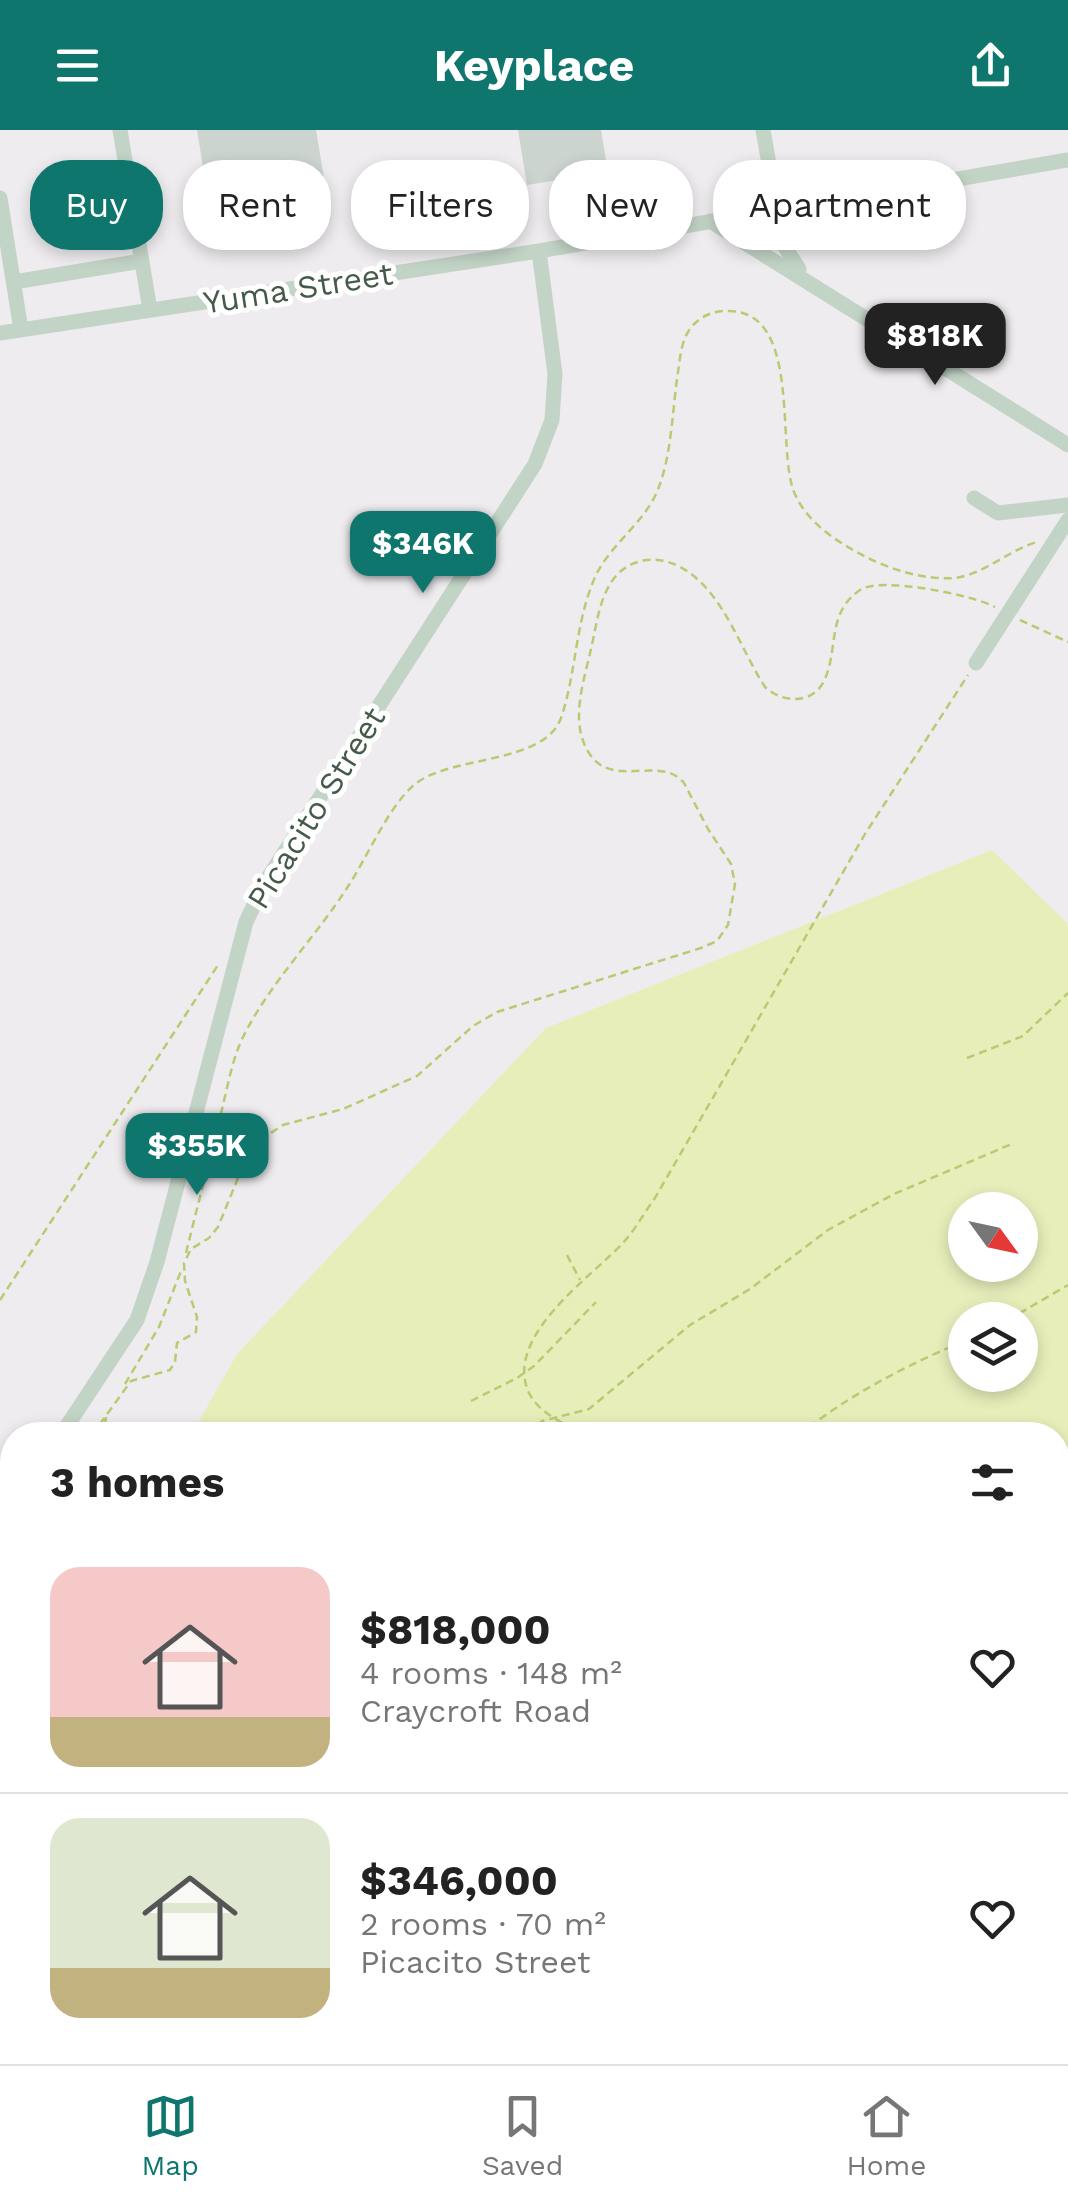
<!DOCTYPE html>
<html lang="en">
<head>
<meta charset="utf-8">
<style>
	body { margin:0; font-family:"Work Sans",sans-serif; background:#f6f6f6; color:#222; height:100vh; display:flex; flex-direction:column; font-size:38px; white-space:nowrap }
	* { box-sizing:border-box; margin:0 }
	p { font-size:32px; color:#767676 }
	.icon { flex:none; width:55px; height:55px; fill:none; stroke:currentColor; stroke-width:2; stroke-linecap:round; stroke-linejoin:round }
	.map { position:relative; flex:1; overflow:hidden }
	.drawer { position:absolute; left:0px; top:1292px; width:1070px; height:642px; display:flex; flex-direction:column; background:#fff; border-radius:40px 40px 0 0; box-shadow:0 5px 15px #0003 }
	.drawer>* { flex:none }
	.top-card { position:absolute; left:30px; top:30px; width:1010px; height:90px; display:flex; gap:20px }
	.needle { width:65px; rotate:123deg }
	.controls { position:absolute; left:948px; top:1062px; display:grid; gap:20px }
	.controls a { display:grid; place-items:center; width:90px; height:90px; border-radius:50%; background:#fff; box-shadow:0 5px 15px #0003; font-size:50px }
	.price { position:absolute; translate:-50% -85px; padding:0 22px; border-radius:20px; background:#0f766e; color:#fff; font-size:32px; line-height:65px; filter:drop-shadow(0 2px 5px #0008) }
	.price::after { content:''; position:absolute; left:50%; top:60px; width:30px; height:22px; margin-left:-15px; background:inherit; clip-path:polygon(0 0,100% 0,50% 100%) }
	.price.current { background:#222; color:#fff }
	ul { padding:0; list-style:none }
	li { display:flex; align-items:center; gap:30px; height:250px; padding:0 50px }
	li+li { border-top:2px solid #e0e0e0 }
	li span { display:grid; place-items:center; flex:none; width:280px; height:200px; border-radius:30px; color:#555 }
	li>.icon { margin-inline-start:auto }
	span .icon { width:120px; height:120px; fill:#fffc; stroke-width:1 }
	li b { font-size:42px }
	h2 { display:flex; justify-content:space-between; align-items:center; height:120px; padding:0 50px; font-size:42px }
	.chip { padding:0 35px; border-radius:40px; background:#fff; box-shadow:0 5px 15px #0003; font-size:35px; line-height:90px }
	.chip.current { background:#0f766e; color:#fff }
	header { display:flex; justify-content:space-between; align-items:center; height:130px; padding:0 50px; background:#0f766e; color:#fff; font-size:45px; font-weight:700 }
	.tab-bar { display:flex; justify-content:space-around; align-items:center; height:140px; border-top:2px solid #e0e0e0; background:#fff; font-size:28px; color:#767676 }
	.tab-bar a { display:grid; justify-items:center; gap:5px }
	.tab-bar .current { color:#0f766e }
	.map>svg:first-child { display:block }
</style>
</head>
<body>
<header><svg class="icon" aria-label="menu" viewBox="0 0 24 24"><path d="M4 6h16M4 12h16M4 18h16"/></svg>Keyplace<svg class="icon" aria-label="share" viewBox="0 0 24 24"><path d="M12 15V3M7 8l5-5 5 5M5 13v7h14v-7"/></svg></header>
<div class="map">
<svg width="1068" height="1934" viewBox="0 0 1068 1934">
	<rect width="100%" height="100%" fill="#eeecef"/>
	<path fill="#e8eeba" fill-rule="evenodd" d="M992 720 1068 794V1888L1058 1890V1305H191L237 1224 546 898ZM965 1080H1020V1135H965ZM965 1190H1020V1245H965Z
		M12 1622V1922L908 1923 855 1934H0V1644Z"/>
	<g fill="none" stroke-linecap="round" stroke-linejoin="round">
		<path stroke="#8deb86" stroke-width="5" d="M0 1579 12 1586
			M1058 1903 1068 1901
			M564 1922 582 1934
			M905 1934 962 1922"/>
	</g>
	<path fill="#cbd4ce" d="M197 0H316L331 90 215 110Z
		M518 0H601L608 42 527 55Z"/>
	<g fill="none" stroke-linecap="round" stroke-linejoin="round">
		<path stroke="#b7cc72" stroke-width="2.5" stroke-dasharray="8 5" stroke-linecap="butt" d="M1020 490 1068 512
			M967 928 1023 906 1068 863
			M186 1123C197 1078 209 1032 220 987 227 961 231 932 243 907 270 853 314 809 347 758 367 728 388 677 414 655 449 625 544 635 561 588 577 541 575 489 597 443 612 414 642 394 656 364 672 328 672 281 678 242 680 228 681 214 688 202 697 187 713 180 730 181 802 183 776 317 794 362 807 393 837 412 866 427 892 440 924 450 954 448 983 445 1009 420 1037 412
			M567 1125 580 1150
			M0 1170 218 835
			M1008 1190 1068 1155
			M125 1254 159 1197 181 1141
			M471 1271 517 1248 534 1236 596 1172
			M92 1305 131 1251 170 1240 175 1232 177 1213 196 1202 197 1187 185 1151 184 1133 191 1119 209 1108 218 1097 247 1026 260 1010 283 995 343 979 417 946 473 896 497 882 701 818 717 811 728 795 735 754 731 734 708 699 684 653C661 624 612 660 589 623 569 592 584 551 591 519 599 484 602 436 647 430 662 428 677 434 690 443 726 470 741 520 765 557 782 573 812 575 824 551 839 520 826 483 860 460 880 446 973 465 995 477
			M104 1305 106 1287
			M530 1305 542 1291 589 1279 690 1195 750 1159 828 1100 894 1064 1014 1013
			M585 1305C565 1293 540 1285 529 1263 503 1207 590 1148 623 1113 635 1100 644 1083 655 1068L865 704 968 545
			M799 1305C849 1265 906 1235 965 1211
			M1058 1336 1068 1324
			M0 1433 12 1417
			M0 1452 12 1466
			M0 1577 12 1556
			M0 1766 12 1755
			M1058 1875 1068 1873
			M542 1922 546 1934
			M532 1934 540 1922
			M653 1934 655 1922
			M797 1934 844 1922"/>
		<path stroke="#c2d4c6" stroke-width="15" d="M120 0 150 180
			M763 0 783 114 799 139
			M0 68 21 200
			M710 91 1068 315
			M14 152 141 131
			M0 203 539 121 1068 30
			M974 368 998 383 1068 375
			M976 533 1068 390
			M61 1305 137 1190 157 1132 246 792 264 754 535 334 552 290 555 244 539 121
			M0 1396 12 1380"/>
	</g>
	<g text-anchor="middle" dominant-baseline="central" stroke-width="10" stroke-linejoin="round" paint-order="stroke">
		<g font-size="32" fill="#455a49" stroke="#fff">
			<text transform="translate(298 158) rotate(-9)">Yuma Street</text>
			<text transform="translate(316 678) rotate(-58)">Picacito Street</text>
		</g>
	</g>
</svg>
<div class="controls">
<a><svg class="needle" viewBox="-14 -14 28 28"><path d="M0-13l5 13h-10z" fill="#e53935"/><path d="M0 13l5-13h-10z" fill="#767676"/></svg></a>
<a><svg class="icon" aria-label="layers" viewBox="0 0 24 24"><path d="M12 4l9 5-9 5-9-5zM3 14l9 5 9-5"/></svg></a>
</div>
<b class="price current" style="left:935px;top:258px">$818K</b>
<b class="price" style="left:423px;top:466px">$346K</b>
<b class="price" style="left:197px;top:1068px">$355K</b>
<div class="top-card">
<a class="chip current">Buy</a>
<a class="chip">Rent</a>
<a class="chip">Filters</a>
<a class="chip">New</a>
<a class="chip">Apartment</a>
</div>
<section class="drawer">
<h2>3 homes<svg class="icon" aria-label="filters" viewBox="0 0 24 24"><path d="M4 7h16M4 17h16"/><circle cx="9" cy="7" r="2"/><circle cx="15" cy="17" r="2"/></svg></h2>
<ul>
<li><span style="background:linear-gradient(#f6c9c9 75%,#c2b280 0)"><svg class="icon" aria-label="home" viewBox="0 0 24 24"><path d="M3 11l9-7 9 7M6 9v11h12V9"/></svg></span><div><b>$818,000</b><p>4 rooms · 148 m²</p><p>Craycroft Road</p></div><svg class="icon" aria-label="heart" viewBox="0 0 24 24"><path d="M12 20l-8-8c-3-5 5-10 8-4 3-6 11-1 8 4z"/></svg></li>
<li><span style="background:linear-gradient(#dfe7d0 75%,#c2b280 0)"><svg class="icon" aria-label="home" viewBox="0 0 24 24"><path d="M3 11l9-7 9 7M6 9v11h12V9"/></svg></span><div><b>$346,000</b><p>2 rooms · 70 m²</p><p>Picacito Street</p></div><svg class="icon" aria-label="heart" viewBox="0 0 24 24"><path d="M12 20l-8-8c-3-5 5-10 8-4 3-6 11-1 8 4z"/></svg></li>
</ul>
</section>
</div>
<nav class="tab-bar">
<a class="current"><svg class="icon" aria-label="map" viewBox="0 0 24 24"><path d="M3 6l6-2 6 2 6-2v14l-6 2-6-2-6 2zM9 4v14M15 6v14"/></svg>Map</a>
<a><svg class="icon" aria-label="saved" viewBox="0 0 24 24"><path d="M7 4h10v16l-5-4-5 4z"/></svg>Saved</a>
<a><svg class="icon" aria-label="home" viewBox="0 0 24 24"><path d="M3 11l9-7 9 7M6 9v11h12V9"/></svg>Home</a>
</nav>
</body>
</html>
